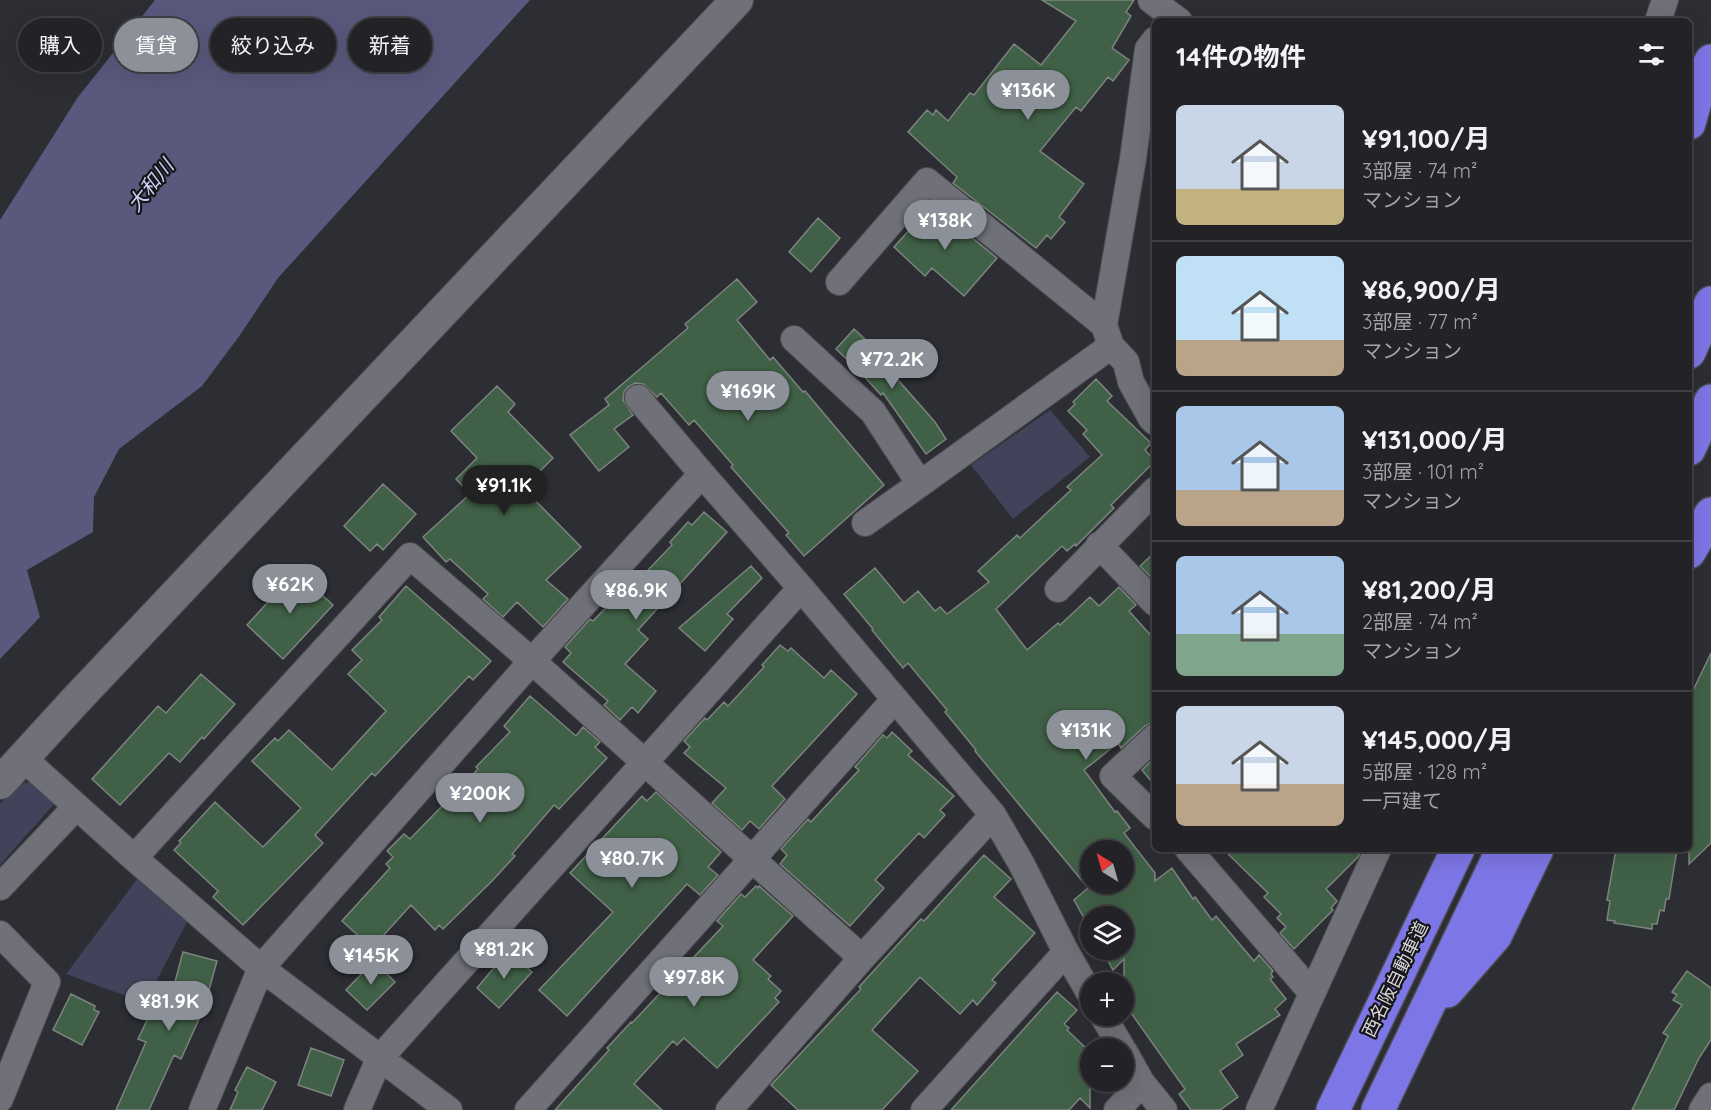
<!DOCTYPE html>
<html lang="ja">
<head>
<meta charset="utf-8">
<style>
	body { margin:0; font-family:Quicksand,"Noto Sans JP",sans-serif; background:#2e2f33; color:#f1f3f6; height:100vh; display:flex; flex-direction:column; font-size:22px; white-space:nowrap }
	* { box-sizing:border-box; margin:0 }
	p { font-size:20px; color:#a2a4a7 }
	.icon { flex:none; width:33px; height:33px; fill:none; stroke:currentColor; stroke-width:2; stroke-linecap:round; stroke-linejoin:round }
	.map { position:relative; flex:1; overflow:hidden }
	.side { position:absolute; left:1152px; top:18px; width:540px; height:834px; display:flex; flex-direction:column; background:#222227; border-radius:9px; box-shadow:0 6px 24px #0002,0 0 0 2px #3f3f44 }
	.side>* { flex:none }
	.hud { position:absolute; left:18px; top:18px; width:570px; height:54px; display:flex; gap:12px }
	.needle { width:39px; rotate:323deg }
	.fabs { position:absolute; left:1080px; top:840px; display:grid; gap:12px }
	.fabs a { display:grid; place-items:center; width:54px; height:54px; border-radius:50%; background:#222227; box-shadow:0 6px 24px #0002,0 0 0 2px #3f3f44; font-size:30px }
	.price { position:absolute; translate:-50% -51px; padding:0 14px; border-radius:21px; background:#8c9099; color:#fff; font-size:20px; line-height:39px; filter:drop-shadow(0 2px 3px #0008) }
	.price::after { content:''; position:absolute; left:50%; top:36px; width:18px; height:14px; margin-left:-9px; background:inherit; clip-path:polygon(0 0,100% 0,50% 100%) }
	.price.selected { background:#222; color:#fff }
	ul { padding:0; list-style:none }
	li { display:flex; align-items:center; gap:18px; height:150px; padding:0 24px }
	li+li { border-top:2px solid #3f3f44 }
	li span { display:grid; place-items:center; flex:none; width:168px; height:120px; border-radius:9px; color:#555 }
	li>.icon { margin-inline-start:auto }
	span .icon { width:72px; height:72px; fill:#fffc; stroke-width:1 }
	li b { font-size:26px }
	h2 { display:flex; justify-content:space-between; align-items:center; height:72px; padding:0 24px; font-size:26px }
	.tag { padding:0 21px; border-radius:27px; background:#222227; box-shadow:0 6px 24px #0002,0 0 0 2px #3f3f44; font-size:21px; line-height:54px }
	.tag.selected { background:#8c9099; color:#fff }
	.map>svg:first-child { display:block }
</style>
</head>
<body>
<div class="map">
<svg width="1711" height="1110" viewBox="0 0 1711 1110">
	<rect width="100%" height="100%" fill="#2d2e34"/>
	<path fill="#42425a" d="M1050 410 1090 457 1013 519 971 465Z
		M31 782 54 804 0 865V804L19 784Z
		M138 878 187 922 145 1003 66 974Z"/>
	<path fill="#59597d" d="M155 0H530L278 278 240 335 202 386 119 449 94 497 93 532 27 570 40 617 0 659V220L78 97Z"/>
	<path fill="#406147" stroke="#7d837e" stroke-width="1.5" fill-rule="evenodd" d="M1042 0H1134L1126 12 1131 16 1112 48 1129 60 1113 81 1108 77 1081 111 1076 107 1040 151 1084 184 1059 217 1065 222 1051 239 1047 235 1036 248 953 183 957 177 908 132 927 110 933 115 936 110 948 121 970 93 974 95 1014 44 1041 65 1076 21Z
		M932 205 997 258 964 296 932 268 925 276 894 247Z
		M818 218 840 238 811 272 789 252Z
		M737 279 757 302 737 320 770 360 773 357 803 392 805 391 884 485 804 556 786 535 789 533 731 467 733 465 694 420 689 425 661 393 657 397 643 384 635 383 628 387 624 392 623 400 633 415 614 429 629 447 599 471 570 435 609 405 605 399 688 328 685 324Z
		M854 329 880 353 877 356 935 422 946 439 926 454 883 393 881 395 861 373 836 349Z
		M1096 379 1112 396 1107 401 1151 443 1145 450 1155 461 1111 505 1114 508 1076 546 1075 544 1067 551 1062 546 996 609 1027 650 1058 623 1060 625 1090 597 1099 606 1119 587 1136 605 1129 611 1155 640V722L1145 726 1121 748 1118 743 1084 770 1115 812 1117 811 1130 828 1124 833 1155 873V881L1172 868 1193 899 1195 897 1212 920 1216 916 1254 961 1259 955 1273 971 1271 974 1273 977 1270 979 1286 999 1275 1009 1280 1015 1236 1044 1243 1055 1220 1071 1238 1097 1220 1110H1191L1179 1094 1185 1089 1124 1003V959L1113 970 1102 950H1124V916H1090V929L1074 900 1088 888 975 751 976 750 945 712 947 710 908 663 903 668 872 630 873 629 844 594 875 568 904 603 918 591 935 611 940 607 947 614 989 582 978 571 1017 535 1020 538 1071 490 1067 487 1102 455 1083 434 1087 430 1068 411 1075 404 1073 402ZM1090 850H1124V884H1090Z
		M497 386 515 404 508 412 553 458 523 488 581 547 546 580 568 599 543 627 517 602 503 617 483 599 488 594 450 559 446 562 423 537 470 494 456 479 477 458 451 431Z
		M383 484 416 514 383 550 377 544 370 551 344 526Z
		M704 512 727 532 638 630 648 639 625 664 656 691 638 713 632 707 620 720 604 705 608 701 563 662 571 653 565 647 590 619 593 621 625 588 628 591 672 545 670 542 688 522 692 525Z
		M1155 552V581L1140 566Z
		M751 566 762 578 727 614 733 619 705 651 679 628Z
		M296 571 333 605 283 659 247 625Z
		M406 586 491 661 473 680 469 676 375 776 372 773 315 835 323 843 243 925 213 897 218 891 174 850 181 843 179 841 215 802 263 847 301 808 252 761 275 738 278 741 289 730 332 770 386 711 348 674 362 660 352 650 382 620 379 617Z
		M780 645 788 651 791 648 824 678 831 670 857 694 772 786 785 799 759 829 750 821 742 830 712 803 726 788 684 753 690 747 684 741 705 718 707 720 724 702 728 706 764 667 762 665Z
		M1711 653V843L1689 864V699Z
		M201 674 235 704 204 739 202 737 180 762 169 753 120 805 92 779 158 706 166 713Z
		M530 696 576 736 583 727 600 742 595 747 607 758 559 809 554 805 512 854 515 856 492 881 443 929 439 925 435 930 411 905 372 948 342 921 390 868 386 864 393 857 387 851 404 834 410 839 478 769 476 767 510 732 504 726Z
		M892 732 912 751 908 755 954 796 940 810 945 815 924 838 919 833 875 880 884 888 850 926 780 864 787 855 781 849 808 819 811 822 859 770 855 767 883 735 887 738Z
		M1155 757V786L1142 770Z
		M656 792 721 852 708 867 718 875 700 895 687 884 567 1016 539 990 613 912 570 873 642 796 647 801Z
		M1223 849H1362L1358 857 1326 889 1337 901 1331 908 1333 910 1294 949 1280 933 1286 927 1277 918 1281 914 1264 897 1268 893Z
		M1616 849H1677L1669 899H1666L1664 911 1660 910 1657 924H1652V929L1614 923 1615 921 1607 920 1610 901 1607 900Z
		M984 855 1011 879 994 897 1035 933 992 980 996 983 977 1005 973 1000 960 1014 920 977 872 1030 918 1071 882 1110H798L771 1085 861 989 859 987 899 943 921 919 924 921Z
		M756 886 758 888 759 886 793 916 753 960 771 976 768 979 781 991 775 998 779 1002 717 1068 684 1038 677 1045 673 1041 634 1084 662 1110H555L609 1050 607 1048 631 1022 632 1023 723 926 717 921 741 894 745 897Z
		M508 951 532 972 499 1008 477 988Z
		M183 952 217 961 204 1008 181 1059 174 1055 149 1110H116L146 1042 138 1039 152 1010 166 1016Z
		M374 961 395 982 367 1010 346 990Z
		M1687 971 1711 988V1040L1699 1058 1674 1110H1632L1668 1036 1663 1033 1682 1005 1673 1000 1677 995 1672 992Z
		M1057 992 1077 1010 1064 1024 1069 1028 1067 1030 1090 1052V1108L1080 1098 1069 1110H951Z
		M71 994 95 1006 94 1010 99 1012 82 1045 53 1030Z
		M311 1048 344 1060 331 1096 298 1085Z
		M247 1067 276 1082 262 1110H230L238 1092 235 1090Z"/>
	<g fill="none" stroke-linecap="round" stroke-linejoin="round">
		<defs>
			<path id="minor" d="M1151 0 1179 21
				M1658 21 1665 0
				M839 282 927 181 1104 325 1111 346 1126 362 1131 382 1151 418 1155 422
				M1104 325 1133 159 1148 49 1155 40
				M794 339 873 412 920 484 1111 346
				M638 398 702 474
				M865 523 920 484
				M1099 545 1155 603
				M1058 589 1155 490
				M1155 737 1113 776 1155 817
				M23 758 134 858 261 968 449 1110
				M1188 849 1312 993
				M134 858 410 556 532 661 862 958
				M0 887 76 807
				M0 934 47 982 0 1099
				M1103 1016 1122 1048
				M1124 1051 1142 1083 1164 1110
				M202 1110 261 968 532 661 702 474 801 588 993 815 1021 863 1066 952 1090 994
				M357 1110 379 1059 801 588
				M528 1110 895 699
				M729 1110 862 958 993 815
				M924 1110 1066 952
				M1117 1110 1142 1083
				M1259 1110 1378 849
				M1702 1110 1711 1096"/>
			<path id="tertiary" d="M0 783 75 701 737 0"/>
			<path id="motorway" d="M1689 123 1699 87 1711 61
				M1689 352 1711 303
				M1689 449 1711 401
				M1689 552 1711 514
				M1447 991 1495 936 1537 849
				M1333 1110 1458 849
				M1378 1110 1503 849"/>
		</defs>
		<use href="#minor" stroke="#4c4c50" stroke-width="28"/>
		<use href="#tertiary" stroke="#4c4c50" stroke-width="34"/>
		<use href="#motorway" stroke="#4c4c50" stroke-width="36"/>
		<use href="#minor" stroke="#707178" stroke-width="26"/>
		<use href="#tertiary" stroke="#707178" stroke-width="32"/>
		<use href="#motorway" stroke="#7d76e6" stroke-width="33"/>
	</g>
	<g text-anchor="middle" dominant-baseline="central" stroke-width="4.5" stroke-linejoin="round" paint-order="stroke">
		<g font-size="18" fill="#d6d6da" stroke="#161619">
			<text transform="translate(1395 979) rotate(-64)">西名阪自動車道</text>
		</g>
		<g font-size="20" font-style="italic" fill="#d0d1f8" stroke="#161619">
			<text transform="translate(150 185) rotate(-51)">大和川</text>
		</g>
	</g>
</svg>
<div class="fabs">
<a><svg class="needle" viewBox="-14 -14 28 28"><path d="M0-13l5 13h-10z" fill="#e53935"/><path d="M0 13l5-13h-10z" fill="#a2a4a7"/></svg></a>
<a><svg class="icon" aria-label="layers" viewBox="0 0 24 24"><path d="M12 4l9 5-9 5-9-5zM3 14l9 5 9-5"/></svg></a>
<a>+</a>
<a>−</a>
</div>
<b class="price" style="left:1028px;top:121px">¥136K</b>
<b class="price" style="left:945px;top:251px">¥138K</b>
<b class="price" style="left:892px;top:390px">¥72.2K</b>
<b class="price" style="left:748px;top:422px">¥169K</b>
<b class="price selected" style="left:504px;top:516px">¥91.1K</b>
<b class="price" style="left:290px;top:615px">¥62K</b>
<b class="price" style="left:636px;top:621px">¥86.9K</b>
<b class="price" style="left:1086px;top:761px">¥131K</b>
<b class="price" style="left:480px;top:824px">¥200K</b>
<b class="price" style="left:632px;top:889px">¥80.7K</b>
<b class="price" style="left:504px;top:980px">¥81.2K</b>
<b class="price" style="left:371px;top:986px">¥145K</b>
<b class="price" style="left:694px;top:1008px">¥97.8K</b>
<b class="price" style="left:169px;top:1032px">¥81.9K</b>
<div class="hud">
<a class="tag">購入</a>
<a class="tag selected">賃貸</a>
<a class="tag">絞り込み</a>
<a class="tag">新着</a>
</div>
<section class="side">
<h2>14件の物件<svg class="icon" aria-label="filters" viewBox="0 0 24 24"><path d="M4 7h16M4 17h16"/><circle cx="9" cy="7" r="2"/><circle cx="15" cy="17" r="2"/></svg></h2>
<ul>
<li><span style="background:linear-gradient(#c9d6e8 70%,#c2b280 0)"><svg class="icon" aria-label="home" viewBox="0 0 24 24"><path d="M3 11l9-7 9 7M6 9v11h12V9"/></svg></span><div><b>¥91,100/月</b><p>3部屋 · 74 m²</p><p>マンション</p></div></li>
<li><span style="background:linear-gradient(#bfe0f5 70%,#b9a48a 0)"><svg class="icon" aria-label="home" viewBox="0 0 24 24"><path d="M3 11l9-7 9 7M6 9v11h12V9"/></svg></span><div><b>¥86,900/月</b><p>3部屋 · 77 m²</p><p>マンション</p></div></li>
<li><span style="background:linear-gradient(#a9c7e8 70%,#b9a48a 0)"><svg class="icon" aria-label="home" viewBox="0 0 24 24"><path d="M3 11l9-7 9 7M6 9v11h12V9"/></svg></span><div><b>¥131,000/月</b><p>3部屋 · 101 m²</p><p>マンション</p></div></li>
<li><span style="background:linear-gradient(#a9c7e8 65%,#7fa58c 0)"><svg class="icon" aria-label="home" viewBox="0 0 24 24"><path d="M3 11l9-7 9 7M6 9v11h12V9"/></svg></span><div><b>¥81,200/月</b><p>2部屋 · 74 m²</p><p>マンション</p></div></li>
<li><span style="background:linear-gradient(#c9d6e8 65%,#b9a48a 0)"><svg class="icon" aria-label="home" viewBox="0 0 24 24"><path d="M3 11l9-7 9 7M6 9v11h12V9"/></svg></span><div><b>¥145,000/月</b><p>5部屋 · 128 m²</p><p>一戸建て</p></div></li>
</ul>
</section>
</div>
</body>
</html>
